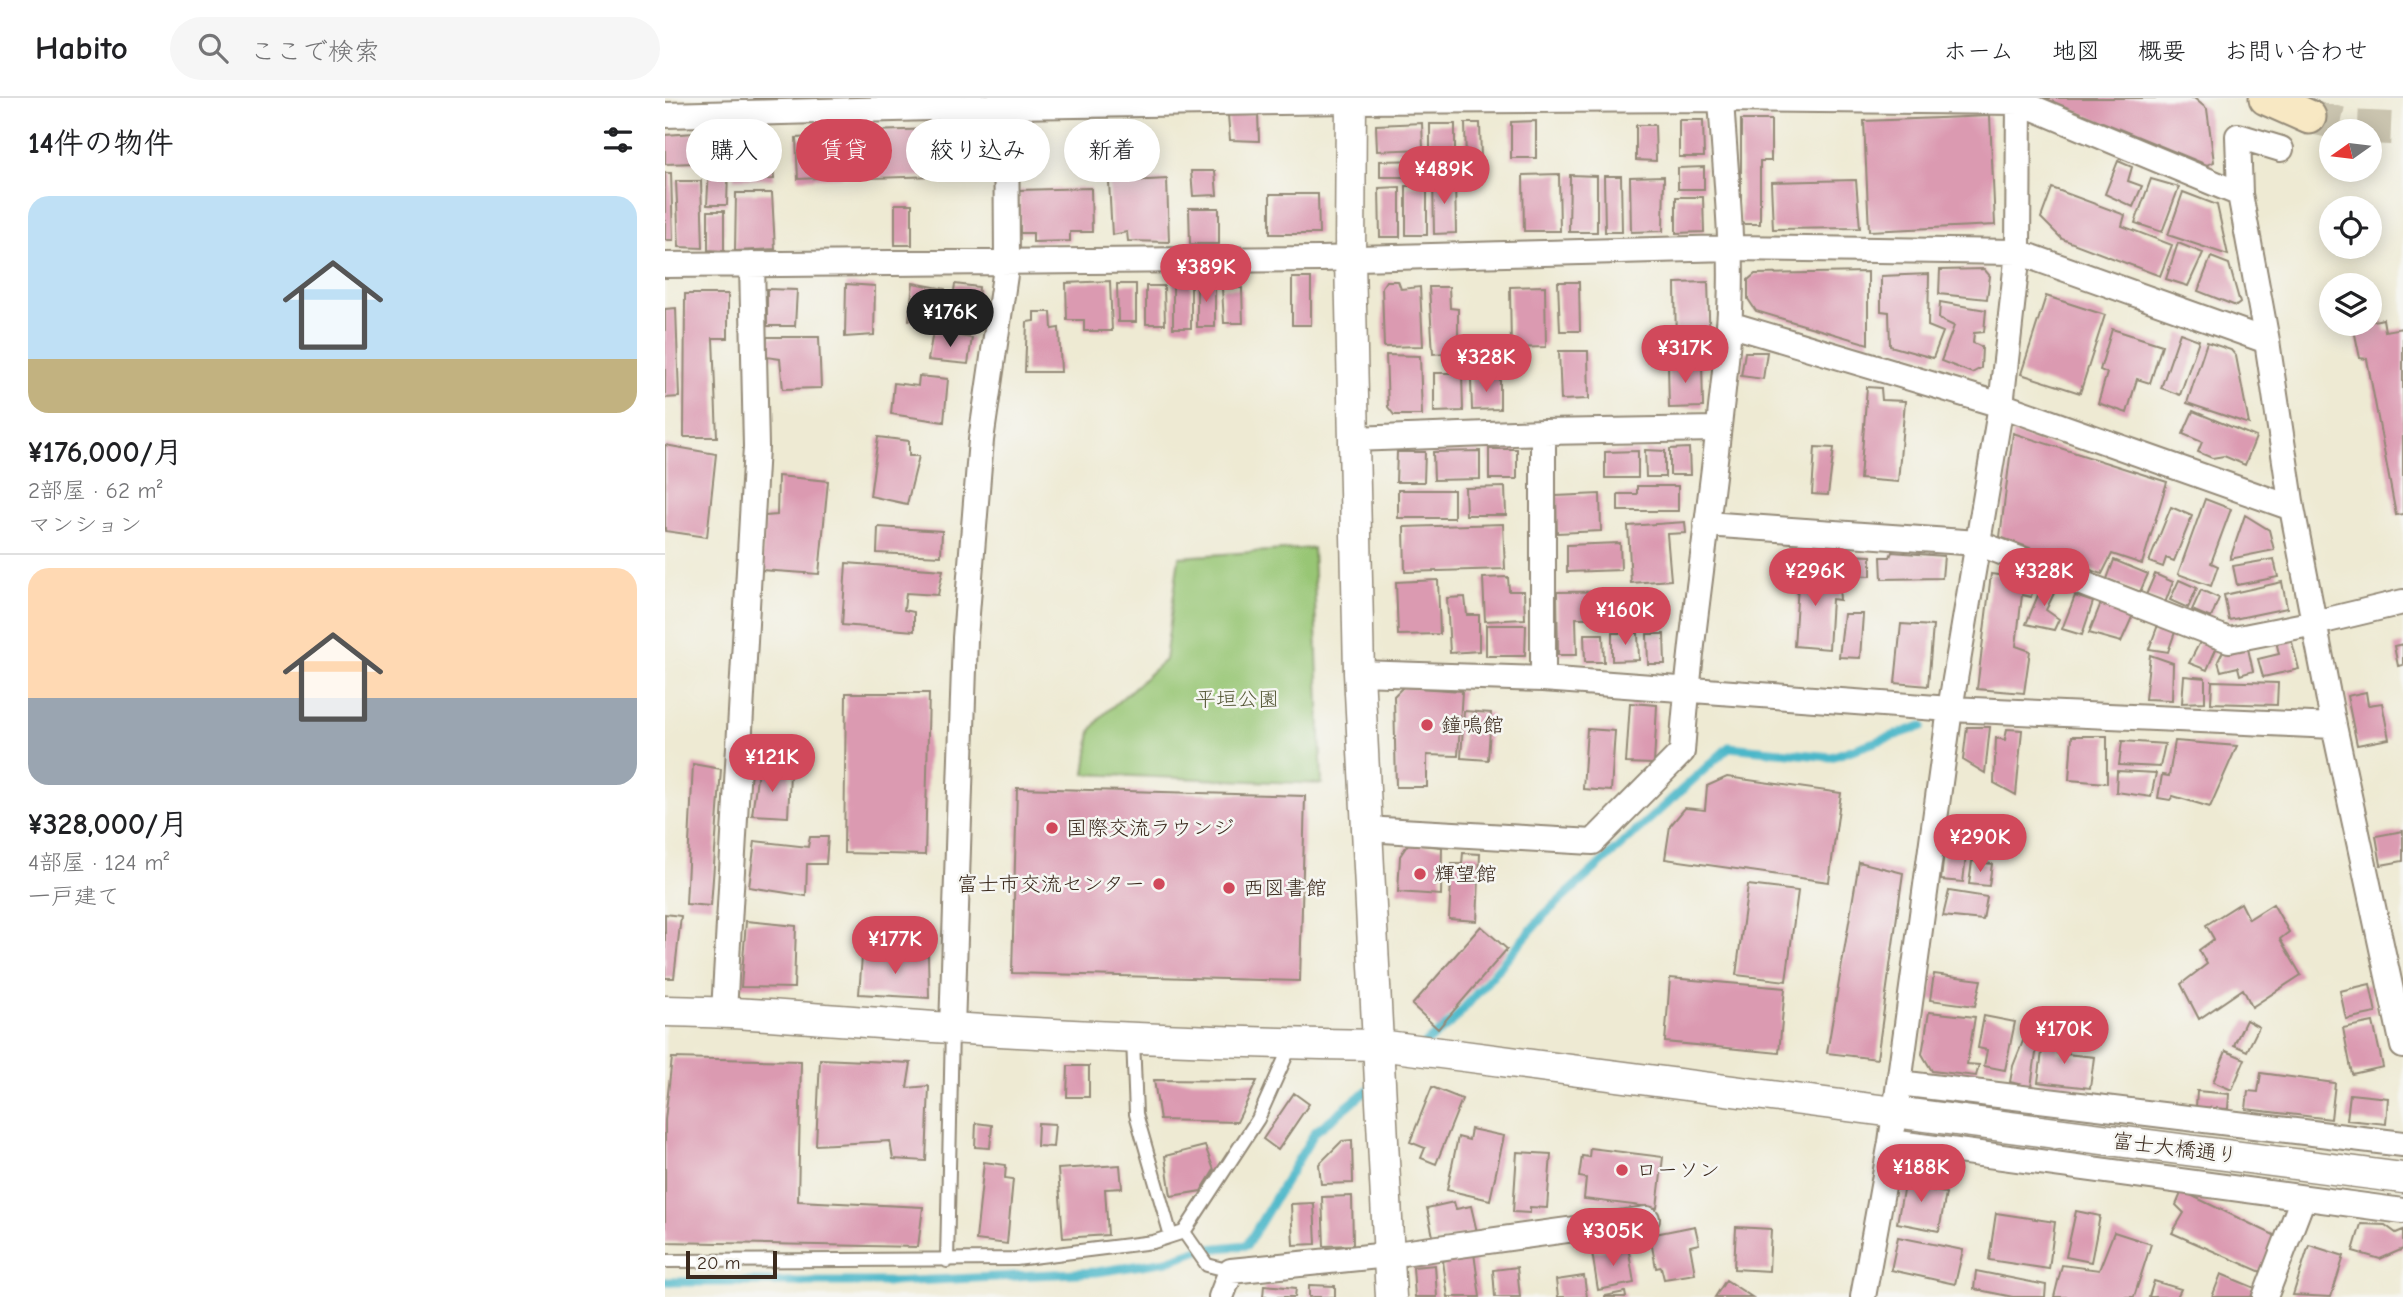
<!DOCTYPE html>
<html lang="ja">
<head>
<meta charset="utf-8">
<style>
	body { margin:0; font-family:"Comic Neue","Klee One",sans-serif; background:#f6f6f6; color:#202124; height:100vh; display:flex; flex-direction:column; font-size:26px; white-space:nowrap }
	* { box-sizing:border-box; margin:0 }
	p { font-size:23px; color:#757577 }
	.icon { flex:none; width:38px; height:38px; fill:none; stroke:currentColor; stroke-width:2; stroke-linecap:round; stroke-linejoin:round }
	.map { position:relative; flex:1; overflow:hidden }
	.details { display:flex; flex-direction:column; background:#fff; width:665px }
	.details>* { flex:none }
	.hud { position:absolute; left:21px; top:21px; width:665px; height:63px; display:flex; gap:14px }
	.needle { width:46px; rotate:256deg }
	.controls { position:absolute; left:1654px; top:21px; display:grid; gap:14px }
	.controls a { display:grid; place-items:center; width:63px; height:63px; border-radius:50%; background:#fff; box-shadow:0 4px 18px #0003; font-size:35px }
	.scale { position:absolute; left:21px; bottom:18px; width:91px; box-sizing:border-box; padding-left:7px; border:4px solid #3b2a1e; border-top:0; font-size:19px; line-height:24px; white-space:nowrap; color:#3b2a1e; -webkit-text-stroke:5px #f6f6f2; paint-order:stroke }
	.price { position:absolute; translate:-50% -60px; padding:0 16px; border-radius:24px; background:#d1495b; color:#fff; font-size:23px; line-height:46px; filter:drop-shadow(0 2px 4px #0008) }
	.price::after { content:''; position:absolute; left:50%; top:42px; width:21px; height:16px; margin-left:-10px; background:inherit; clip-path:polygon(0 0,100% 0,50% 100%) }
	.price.current { background:#222; color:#fff }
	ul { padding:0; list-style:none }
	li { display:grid; align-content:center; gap:14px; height:371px; padding:0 28px }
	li+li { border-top:2px solid #e0e0e0 }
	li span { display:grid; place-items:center; height:217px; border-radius:21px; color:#555 }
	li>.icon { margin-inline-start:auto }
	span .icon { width:126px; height:126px; fill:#fffc; stroke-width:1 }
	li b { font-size:30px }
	h2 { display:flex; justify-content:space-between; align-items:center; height:84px; padding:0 28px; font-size:30px }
	.chip { padding:0 24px; border-radius:32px; background:#fff; box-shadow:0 4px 18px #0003; font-size:24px; line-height:63px }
	.chip.current { background:#d1495b; color:#fff }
	header { display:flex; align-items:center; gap:42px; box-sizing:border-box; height:98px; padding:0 35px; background:#fff; border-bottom:2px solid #e0e0e0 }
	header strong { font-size:33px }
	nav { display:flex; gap:38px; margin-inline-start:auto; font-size:24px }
	.search { width:490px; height:63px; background:#f6f6f6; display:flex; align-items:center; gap:18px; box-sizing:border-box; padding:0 24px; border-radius:38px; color:#757577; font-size:26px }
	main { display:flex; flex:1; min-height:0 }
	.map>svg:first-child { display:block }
</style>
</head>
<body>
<header>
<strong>Habito</strong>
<div class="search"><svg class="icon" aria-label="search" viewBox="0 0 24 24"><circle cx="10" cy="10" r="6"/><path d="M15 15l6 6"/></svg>ここで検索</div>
<nav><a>ホーム</a><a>地図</a><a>概要</a><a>お問い合わせ</a></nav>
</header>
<main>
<section class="details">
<h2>14件の物件<svg class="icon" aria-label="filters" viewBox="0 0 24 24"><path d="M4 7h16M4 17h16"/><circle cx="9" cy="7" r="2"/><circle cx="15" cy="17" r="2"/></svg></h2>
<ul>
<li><span style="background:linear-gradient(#bfe0f5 75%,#c2b280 0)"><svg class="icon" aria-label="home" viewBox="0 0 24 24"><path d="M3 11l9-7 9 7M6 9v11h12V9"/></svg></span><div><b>¥176,000/月</b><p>2部屋 · 62 m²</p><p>マンション</p></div></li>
<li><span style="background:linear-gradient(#ffd9b3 60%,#9aa5b1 0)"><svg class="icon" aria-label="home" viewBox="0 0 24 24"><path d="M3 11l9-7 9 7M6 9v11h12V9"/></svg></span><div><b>¥328,000/月</b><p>4部屋 · 124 m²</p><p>一戸建て</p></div></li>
</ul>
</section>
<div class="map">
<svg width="1738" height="1199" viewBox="0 0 1738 1199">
	<rect width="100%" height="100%" fill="#f6f6f2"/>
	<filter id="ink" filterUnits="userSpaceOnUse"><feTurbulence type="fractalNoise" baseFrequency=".0143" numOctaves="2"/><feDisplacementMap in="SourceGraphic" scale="14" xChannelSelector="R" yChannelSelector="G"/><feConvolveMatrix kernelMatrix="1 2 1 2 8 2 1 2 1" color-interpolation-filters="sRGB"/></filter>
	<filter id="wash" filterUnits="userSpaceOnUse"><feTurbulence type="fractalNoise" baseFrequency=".00686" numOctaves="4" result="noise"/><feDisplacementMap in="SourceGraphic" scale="28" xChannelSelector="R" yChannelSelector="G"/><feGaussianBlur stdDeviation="1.57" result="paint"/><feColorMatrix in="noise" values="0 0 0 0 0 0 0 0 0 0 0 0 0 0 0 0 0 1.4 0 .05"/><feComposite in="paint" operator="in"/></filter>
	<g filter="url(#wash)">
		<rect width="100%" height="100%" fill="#eeead3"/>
		<path fill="#98c674" stroke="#6a7849" stroke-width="2" d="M648 450 657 686 420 676 426 633 437 618 500 562 514 459Z"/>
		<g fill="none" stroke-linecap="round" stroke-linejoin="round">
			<path stroke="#4cb7c9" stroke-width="9" d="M761 945 789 922 879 817 1064 649 1166 659 1257 628
				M0 1184H226L432 1174 502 1163 534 1152 582 1147 650 1034 709 987"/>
		</g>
		<g id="blocks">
			<path fill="#db9ab1" d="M89 0H153V2L89 4Z
				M1379 0H1529L1542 11 1549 64 1542 67Z
				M593 16 594 43 565 42 563 17Z
				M1325 18 1330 127 1204 133 1199 23Z
				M326 19 325 45 320 46 319 78 278 80V36L288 37 289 21Z
				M1014 22H1038L1039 59H1014Z
				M1076 22H1106V63H1095V126H1076Z
				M871 23V60H846V24Z
				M757 25 758 51 712 53 711 27Z
				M800 25H815L816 62 801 63Z
				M765 26H790V63H765Z
				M971 27H990L991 63 971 62Z
				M271 31 273 78 207 80 206 33Z
				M60 33 61 64 0 66V37Z
				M180 37 184 68 175 69 177 79 133 81 131 40Z
				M760 62V79H715V63Z
				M1453 63 1467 69 1463 83 1477 88 1468 109 1440 96Z
				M108 65 109 81 69 82 68 66Z
				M1039 69V91H1013V70Z
				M44 71 63 72 62 107H42Z
				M526 73H550L552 97 528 98Z
				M0 75H6L8 142H0Z
				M894 76 895 133H859L858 77Z
				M905 77 932 78V134H904Z
				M939 78H956L957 134H940Z
				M999 78 998 133 966 134 965 79Z
				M768 80H790L791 135 769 136Z
				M502 81 504 144 463 143 462 134 447 137 444 84Z
				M1486 81 1514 89 1497 134 1470 125Z
				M1191 82 1195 130 1108 131 1106 84Z
				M11 83H36L38 150 14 149Z
				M741 88H762V137H741Z
				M735 89V139H715L714 90Z
				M426 90 427 134H405V143L368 144V135H355L354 92Z
				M1387 90 1460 117 1457 128 1507 147 1495 178 1397 141 1376 120Z
				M1518 94 1552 107 1563 157 1503 137Z
				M71 95H107L110 151 70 153Z
				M605 96H653L654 136H605Z
				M1011 99H1038L1039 134 1011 135Z
				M230 106H247V147H230Z
				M524 110H554V146H525Z
				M43 113H59V153L43 152Z
				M1513 145 1538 155 1523 188 1501 181Z
				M1546 159 1564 166 1575 205 1571 208 1533 193Z
				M1319 171 1325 178 1322 201 1274 196 1275 172Z
				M1203 174V246L1091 213 1083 201V182L1090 176Z
				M1264 176 1263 228 1278 234 1268 260 1225 248 1224 214 1216 213V178Z
				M627 180H646V227H627Z
				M532 182H550V229H532Z
				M445 183 447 233H419V222H402L401 185Z
				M508 183H526V230H508Z
				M721 183H733L736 191 755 189 758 248 719 249 717 189Z
				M893 184H914L915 233H895Z
				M1043 184 1045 250 1011 251 1010 185Z
				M248 185 280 191 276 226 244 222Z
				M181 186 210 188 209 237 180 239Z
				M290 186 314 189 310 231 284 227Z
				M452 186H471V224H453Z
				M481 188H499L500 226H481Z
				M880 188 881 249 846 250 845 189Z
				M764 189H784L785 210 793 211V254L768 256Z
				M557 190H577L578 225H559Z
				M102 191 132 192 130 228H102Z
				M20 196H63V240H48L52 339H19Z
				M1381 198 1440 217 1415 295 1356 276Z
				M1275 204 1321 212 1319 234 1309 235 1308 245 1317 249 1316 270 1307 275 1276 263 1289 228 1274 221Z
				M11 210 14 299 0 300V211Z
				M369 214H386L387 231 394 230 396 274H360L362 224 369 223Z
				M1718 221 1720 233 1738 230V416L1731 417 1702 261 1695 260 1688 227 1704 226V224Z
				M1447 231 1497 247 1485 285 1472 281 1462 315 1433 305 1442 275 1435 272Z
				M268 234 307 240 303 266 263 262Z
				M1515 235 1534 242 1515 297 1496 290Z
				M102 239H154L156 290 118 291 115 261 101 259Z
				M1542 244 1566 252 1571 258 1584 326 1522 305Z
				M894 253H923L924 301 896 302Z
				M1080 254H1102L1098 281 1076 278Z
				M721 257 755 258 757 317H729L723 309Z
				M1003 264H1037L1038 309 1004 310Z
				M769 275H797L798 313 769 314Z
				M254 278 283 281 279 324 226 316 229 285 253 288Z
				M835 280V311L807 312 806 281Z
				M1202 289 1216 290 1217 302 1240 303 1233 384 1195 381Z
				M1528 313 1591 339 1580 367 1559 358 1547 360 1533 354 1537 344 1518 336Z
				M1348 335 1502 384 1477 466 1447 456 1437 476 1335 439Z
				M213 339 244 343V358H254L242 406 205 398Z
				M0 347 51 356 42 439 0 433Z
				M1150 349 1169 350 1163 397 1147 396Z
				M1024 350 1025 377H1005V351Z
				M824 351H852V381H824Z
				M980 352 1000 353V379H981Z
				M815 353V381L769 382 768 354Z
				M973 353V380H940V354Z
				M732 354H760L759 384H731Z
				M113 378 163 383 154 476 96 472 100 418 112 417Z
				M972 388H1013V413H953V396H972Z
				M840 389 841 417H801L800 390Z
				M733 392H789V420H733Z
				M935 396 936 433 892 435 891 398Z
				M1540 401 1566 411 1546 465 1553 468 1546 488 1513 476Z
				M1506 409 1527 418 1509 463 1501 460 1498 469 1484 464Z
				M1580 417 1604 432 1609 452 1565 461Z
				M1020 424 1021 435 1002 436 1006 482 966 485 963 428Z
				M838 426 840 471 740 474 739 429Z
				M213 429 277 433 276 458 212 455Z
				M955 445 956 472 902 474V447Z
				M1227 454 1279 458 1277 480 1217 481 1216 459H1225Z
				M1182 457 1206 458V478L1182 477Z
				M1609 461 1613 479 1572 487 1568 468Z
				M1449 462 1483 476 1475 494 1442 481Z
				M181 465 278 472 273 497 241 495 239 512 249 514V533L177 527Z
				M1134 472 1173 474 1175 502 1167 501 1164 551 1129 548Z
				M1326 476 1370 482 1366 499 1357 497 1351 548 1365 553 1359 595 1312 591Z
				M1490 476 1508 484 1500 505 1481 497Z
				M843 479 844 493H859L860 521 820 523 818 480Z
				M773 482 775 536 733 537 731 484Z
				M1514 482 1532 490 1523 510 1505 502Z
				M1379 483 1393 487 1381 512 1394 521 1389 532 1361 526Z
				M1617 484 1622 510 1564 522 1559 497Z
				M1536 492 1554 500 1546 520 1527 512Z
				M994 493V519L911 520 912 557H893L892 494Z
				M1410 498 1428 504 1417 537 1397 531Z
				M800 499 802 517H814V553L785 555 782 500Z
				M1436 505 1468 517 1456 544 1424 535Z
				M1179 516H1198L1195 560 1174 559Z
				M1236 526 1268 528 1263 588 1230 585Z
				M821 527H861L860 558H821Z
				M1493 527 1510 534 1503 554 1484 551Z
				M947 535H973L974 562 947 563Z
				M919 536H938L939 564H920Z
				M982 536H999L1000 566H983Z
				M1626 540 1634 571 1598 579 1593 561 1614 556 1611 543Z
				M1535 544 1551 551 1542 572 1524 565Z
				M1582 546 1588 573 1575 577 1573 569 1556 573 1553 563 1558 553Z
				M1738 546V567L1733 568 1729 548Z
				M1485 557 1508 565 1507 602 1480 601Z
				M1519 578 1540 580V604L1517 605Z
				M1547 583 1613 585 1612 607 1546 605Z
				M738 589 797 593 793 658 762 657V689H731L729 598Z
				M1701 594 1703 607 1717 605 1724 641 1692 647 1682 598Z
				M181 595H264L260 757 179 755Z
				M965 605 992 607 989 666 961 665Z
				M799 613 826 615 823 662 796 660Z
				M1302 629H1325L1320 675 1298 662Z
				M922 631 950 633 946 693 918 691Z
				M1342 631 1357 632 1351 697 1329 685 1331 640 1340 642Z
				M1407 638H1442V685L1404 682Z
				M1457 643 1500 646 1495 669 1454 667Z
				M1510 643 1572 648 1545 709 1508 698 1505 702 1493 700 1497 677 1504 678Z
				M28 666 56 671 46 808 21 806Z
				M93 672 125 675 123 719 87 717Z
				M1452 673 1491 675 1486 699 1451 694Z
				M1062 679 1176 695 1164 784 1000 761 1005 728 1020 710 1040 712 1042 688Z
				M352 690 640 698 635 883 347 875Z
				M1738 733V763L1716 767 1711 738Z
				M145 739H163L161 766H142L141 798 84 789 90 743 143 749Z
				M743 746 777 749 776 797 733 794 735 758Z
				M798 755 815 756 812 823 784 821 787 766H797Z
				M1279 755 1301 758 1298 784 1276 782Z
				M1307 763 1327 766 1324 788 1304 786Z
				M1194 764 1238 775 1212 961 1162 955Z
				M1083 787 1133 793 1121 883 1071 877Z
				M1284 793 1322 799 1318 822 1278 818Z
				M1576 805 1584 821 1608 806 1624 834 1615 841 1636 877 1587 909 1578 891 1534 921 1516 886 1542 866 1534 852 1549 841 1541 827Z
				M0 816 16 818 9 880H0Z
				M81 823 131 828 129 890 76 889Z
				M816 828 842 851 773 931 747 907Z
				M263 857 264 900 194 896 197 859Z
				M1269 876 1316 882 1310 908 1265 902Z
				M1005 880 1120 890 1114 955 1000 944Z
				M1705 886 1711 915 1681 921 1675 893Z
				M1264 914 1310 919 1302 966 1314 967 1311 978 1267 973 1257 956Z
				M1319 918 1350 924 1340 972 1319 968 1322 952 1313 950Z
				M1581 922 1594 929 1582 953 1569 947Z
				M1708 924 1718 969 1687 976 1678 930Z
				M1362 933 1374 935 1366 989 1345 984 1348 968Z
				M1379 938 1394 939 1392 955 1429 959 1425 990 1373 984Z
				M1561 953 1580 961 1567 992 1548 984Z
				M7 960 136 963 133 1103 258 1109 253 1149 0 1144V1022Z
				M155 961 246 965 242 990 264 988 261 1063 228 1061 225 1043 151 1047Z
				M403 968H424V999H402Z
				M1596 975 1670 985 1666 1021 1581 1011 1583 993 1593 994Z
				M489 982 592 983 572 1024 495 1022Z
				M767 989 797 1001 771 1066 756 1060 760 1050 745 1044Z
				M1532 993 1564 996 1563 1011 1531 1009Z
				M629 995 644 1006 613 1052 598 1041Z
				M1685 996 1723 1000 1721 1026 1682 1022Z
				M311 1025 327 1027 325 1050 310 1049Z
				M373 1025 390 1026 388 1049 372 1048Z
				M806 1031 839 1038 825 1102 782 1092 793 1039 804 1042Z
				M687 1042 688 1085 656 1086 654 1066 677 1043Z
				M540 1048 549 1072 536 1093 506 1098 500 1058Z
				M925 1050 998 1059 992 1110 919 1101 921 1080 914 1079 917 1058 924 1059Z
				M852 1054 886 1056 882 1110 865 1109V1115L848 1114Z
				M319 1064 341 1067 340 1080 348 1081 342 1146 311 1142Z
				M455 1067 457 1090 440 1091 443 1137 398 1140 393 1071Z
				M1241 1076 1271 1082 1268 1093 1281 1095 1274 1133 1232 1125Z
				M1517 1093 1611 1138 1596 1174 1507 1135 1519 1115 1511 1107Z
				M687 1098 688 1147 659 1148 657 1099Z
				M789 1104 791 1111 806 1108 812 1134 769 1143 762 1110Z
				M649 1105 651 1146 628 1147 626 1106Z
				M1411 1113 1435 1118 1426 1164 1401 1159Z
				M1331 1115 1390 1124 1384 1171 1324 1162Z
				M1696 1126 1720 1127 1731 1135 1738 1132V1151L1715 1161 1688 1153Z
				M1030 1128 1034 1146 1025 1148 1030 1176 999 1181 996 1169 991 1170 985 1137Z
				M1071 1129 1106 1131 1104 1173 1069 1171Z
				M1449 1134 1486 1146 1469 1199H1389L1397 1167 1434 1172Z
				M1233 1139 1298 1152 1290 1186 1226 1172Z
				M1644 1147 1679 1158 1666 1199 1628 1197Z
				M963 1148 969 1185 933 1192 927 1154Z
				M809 1155 815 1199H783L778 1163Z
				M770 1167 772 1199H750L748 1169Z
				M852 1169 855 1199H830L828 1172Z
				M1311 1173 1381 1187 1380 1199H1348L1309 1191Z
				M1556 1176 1590 1190 1586 1199H1547Z
				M919 1178 922 1199H893L891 1182Z
				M1061 1182 1087 1199H1050Z
				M1489 1183 1516 1191 1512 1199H1484Z
				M599 1187 631 1190 630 1199H598Z
				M644 1187 670 1188V1199H644Z
				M960 1194 961 1199H940V1198Z"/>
		</g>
	</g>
	<g filter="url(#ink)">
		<use href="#blocks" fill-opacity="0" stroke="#948a78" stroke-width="2"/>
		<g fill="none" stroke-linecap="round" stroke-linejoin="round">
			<path stroke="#cac4af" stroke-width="33" stroke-dasharray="33 17" stroke-linecap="butt" d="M1644 19 1692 29 1738 31"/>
			<defs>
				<path id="service" d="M468 941 471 1016 506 1138
					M519 1134 542 1167 566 1173
					M0 1163 351 1161 488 1144 519 1134 593 1021 626 947
					M282 1163 287 930"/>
				<path id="minor" d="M0 17 341 8 686 3 1056 1 1354 4 1575 96 1602 243 1627 410 1669 628 1738 948
					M1575 96 1573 38 1616 51
					M0 167 655 161 1065 150 1353 154 1602 243
					M1064 226 1336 307 1627 410
					M689 341 878 334 1052 331
					M1041 426 1313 445 1564 542 1650 525 1738 504
					M694 575 878 581 1285 611 1669 628
					M878 581V334
					M700 731 928 744 1017 654C1027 511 1053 370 1064 228 1070 152 1060 75 1056 0
					M59 914 91 349 87 166
					M287 930 300 540 316 342 342 163 341 0
					M1234 985 1738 1046
					M1226 1044 1738 1113
					M556 1199 566 1173 723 1157 982 1121
					M1198 1199 1226 1044 1285 611 1336 307 1353 154 1354 0
					M1600 1199 1638 1100"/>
				<path id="tertiary" d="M686 0 685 160 694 575 726 1199
					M0 913C95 914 190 924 285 930 428 939 571 945 714 947L1738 1080"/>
				<path id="secondary" d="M1601 0 1644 19"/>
			</defs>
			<use href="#service" stroke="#948a78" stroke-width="16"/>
			<use href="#minor" stroke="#948a78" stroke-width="28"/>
			<use href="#tertiary" stroke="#948a78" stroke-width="33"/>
			<use href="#secondary" stroke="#948a78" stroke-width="37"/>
			<use href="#service" stroke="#fff" stroke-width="12"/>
			<use href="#minor" stroke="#fff" stroke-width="24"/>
			<use href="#tertiary" stroke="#fff" stroke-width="30"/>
			<use href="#secondary" stroke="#f8e8c3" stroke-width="33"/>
		</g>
	</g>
	<g fill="#d1495b" stroke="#f6f6f2" stroke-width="2.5">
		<circle cx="762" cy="627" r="7"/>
		<circle cx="387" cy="730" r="7"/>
		<circle cx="755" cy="776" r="7"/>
		<circle cx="494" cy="786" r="7"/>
		<circle cx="564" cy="790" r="7"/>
		<circle cx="957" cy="1072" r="7"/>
	</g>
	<g text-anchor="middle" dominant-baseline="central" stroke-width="5" stroke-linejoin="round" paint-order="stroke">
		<g font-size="21" fill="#575938" stroke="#f6f6f2">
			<text x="572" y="601">平垣公園</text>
		</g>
		<g font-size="21" fill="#3b2a1e" stroke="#f6f6f2" text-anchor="start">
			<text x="776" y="627">鐘鳴館</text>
			<text x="401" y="730">国際交流ラウンジ</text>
			<text x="769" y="776">輝望館</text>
			<text x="480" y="786" text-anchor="end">富士市交流センター</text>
			<text x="578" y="790">西図書館</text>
			<text x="971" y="1072">ローソン</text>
		</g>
		<g font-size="21" fill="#3b2a1e" stroke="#f6f6f2">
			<text transform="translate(1510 1050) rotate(7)">富士大橋通り</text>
		</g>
	</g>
</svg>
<div class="controls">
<a><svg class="needle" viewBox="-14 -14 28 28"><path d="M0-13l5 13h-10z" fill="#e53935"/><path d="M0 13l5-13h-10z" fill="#757577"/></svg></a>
<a><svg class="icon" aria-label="locate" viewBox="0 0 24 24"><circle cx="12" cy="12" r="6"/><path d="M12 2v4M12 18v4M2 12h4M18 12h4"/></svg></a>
<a><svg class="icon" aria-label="layers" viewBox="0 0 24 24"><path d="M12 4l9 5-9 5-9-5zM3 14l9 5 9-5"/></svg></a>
</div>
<div class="scale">20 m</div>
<b class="price" style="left:779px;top:108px">¥489K</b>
<b class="price" style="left:541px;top:206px">¥389K</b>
<b class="price current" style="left:285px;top:251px">¥176K</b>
<b class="price" style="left:1020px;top:287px">¥317K</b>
<b class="price" style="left:821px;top:296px">¥328K</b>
<b class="price" style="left:1150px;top:510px">¥296K</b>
<b class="price" style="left:1379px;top:510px">¥328K</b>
<b class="price" style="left:960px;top:549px">¥160K</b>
<b class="price" style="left:107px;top:696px">¥121K</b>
<b class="price" style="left:1315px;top:776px">¥290K</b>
<b class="price" style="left:230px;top:878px">¥177K</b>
<b class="price" style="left:1399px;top:968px">¥170K</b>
<b class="price" style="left:1256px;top:1106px">¥188K</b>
<b class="price" style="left:948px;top:1170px">¥305K</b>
<div class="hud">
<a class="chip">購入</a>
<a class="chip current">賃貸</a>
<a class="chip">絞り込み</a>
<a class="chip">新着</a>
</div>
</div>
</main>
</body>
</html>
